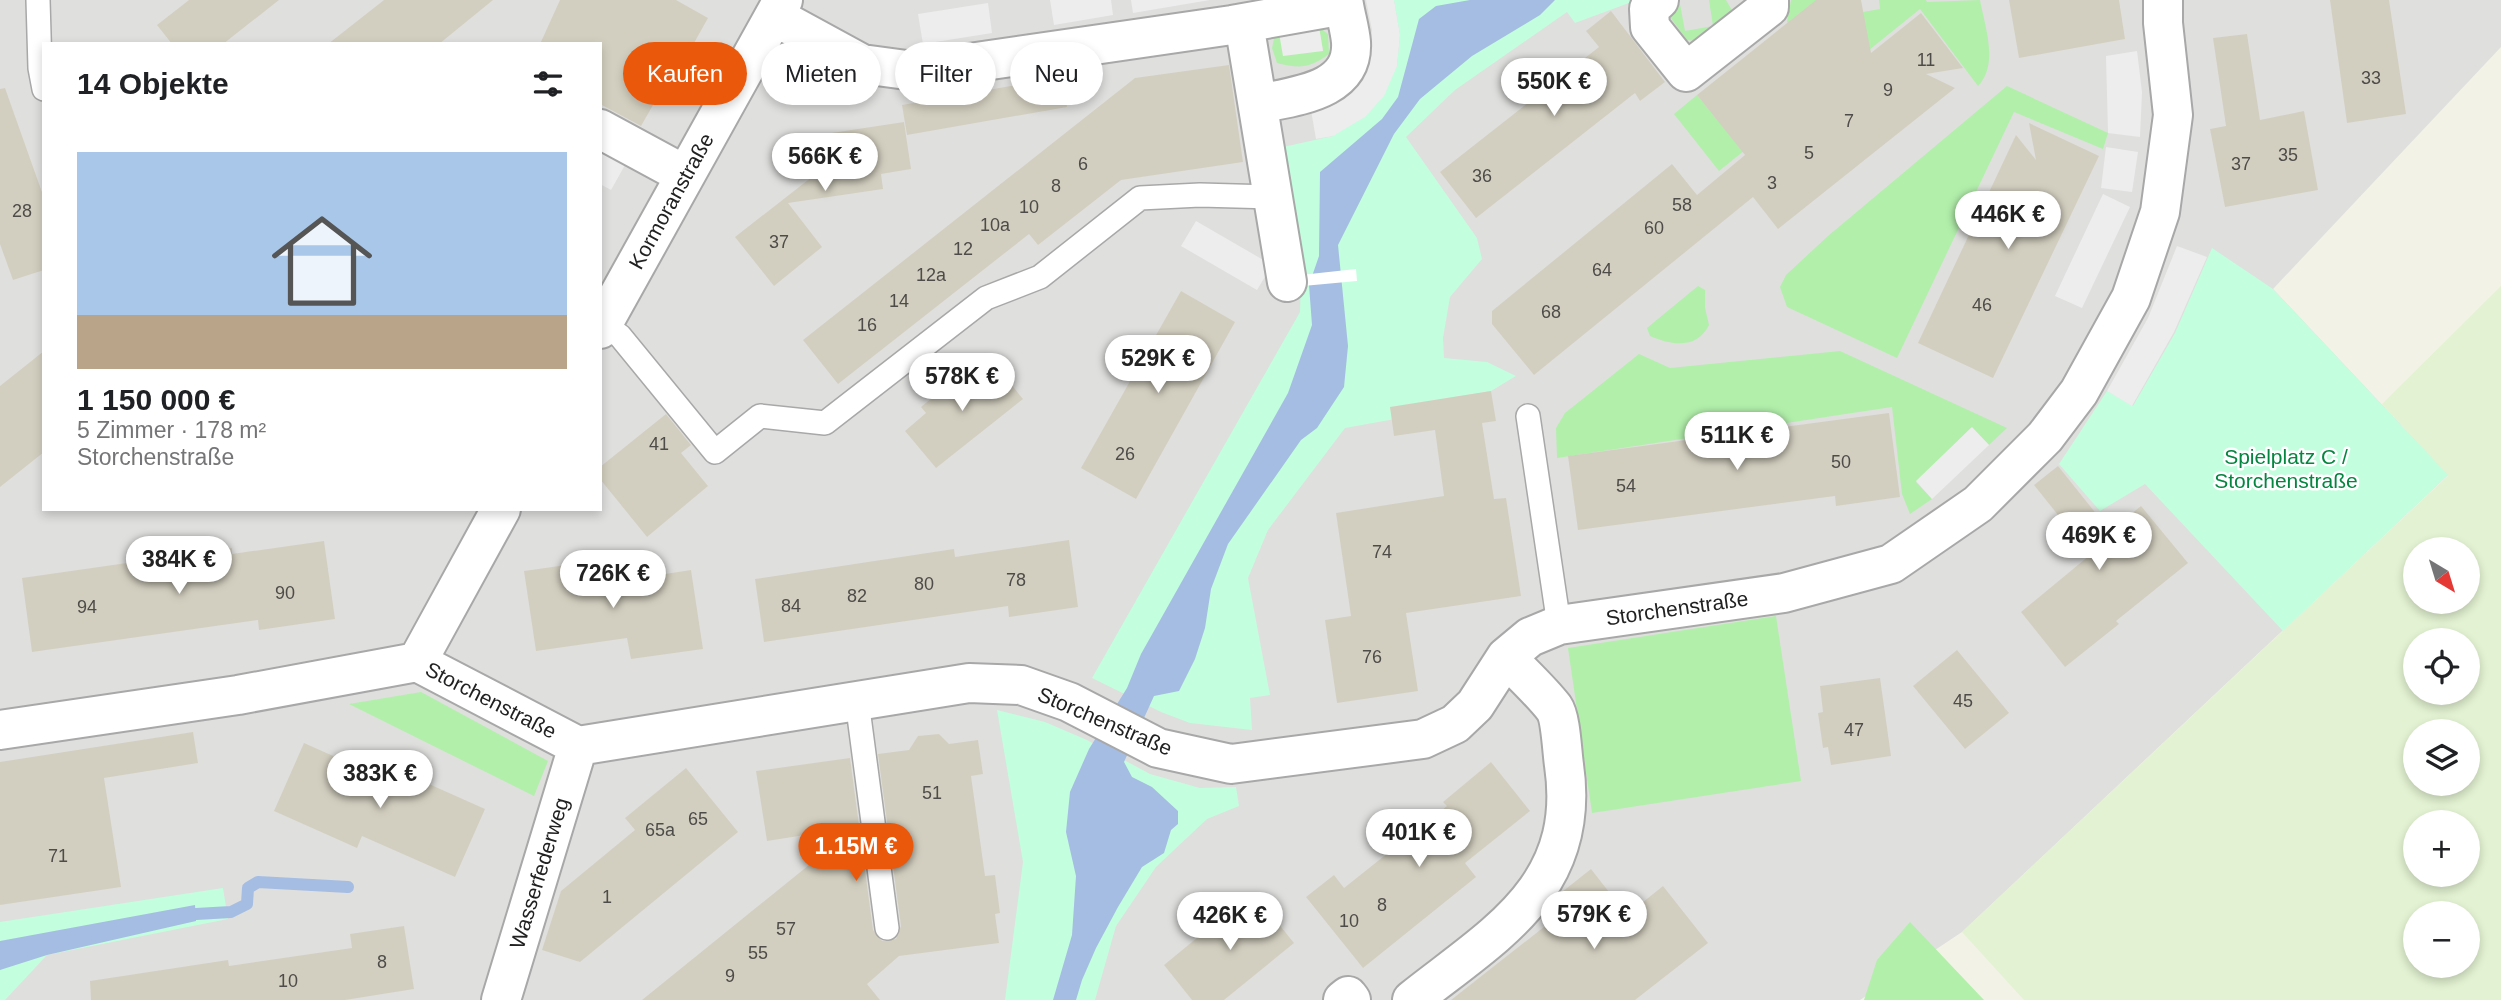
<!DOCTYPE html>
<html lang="de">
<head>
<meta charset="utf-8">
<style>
	body { margin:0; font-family:Arial,sans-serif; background:#f6f6f6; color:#202124; height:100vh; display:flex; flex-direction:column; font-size:26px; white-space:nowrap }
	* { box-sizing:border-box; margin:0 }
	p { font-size:23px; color:#757577 }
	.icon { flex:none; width:38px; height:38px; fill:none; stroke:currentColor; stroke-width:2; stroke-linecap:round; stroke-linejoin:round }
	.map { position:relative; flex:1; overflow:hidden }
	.sheet { position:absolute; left:42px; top:42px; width:560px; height:469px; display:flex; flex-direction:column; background:#fff; border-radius:0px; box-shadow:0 4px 10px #0003 }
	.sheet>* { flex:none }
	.hud { position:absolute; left:623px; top:42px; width:665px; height:63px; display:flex; gap:14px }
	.needle { width:46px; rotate:142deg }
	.fabs { position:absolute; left:2403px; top:537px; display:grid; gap:14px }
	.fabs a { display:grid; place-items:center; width:77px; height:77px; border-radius:50%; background:#fff; box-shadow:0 4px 10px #0003; font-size:35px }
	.price { position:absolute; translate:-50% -60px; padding:0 16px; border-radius:24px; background:#fff; color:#222; font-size:23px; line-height:46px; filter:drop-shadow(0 2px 4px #0008) }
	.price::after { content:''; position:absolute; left:50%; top:42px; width:21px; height:16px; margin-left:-10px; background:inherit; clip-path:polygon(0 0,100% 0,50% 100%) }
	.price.selected { background:#ea580c; color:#fff }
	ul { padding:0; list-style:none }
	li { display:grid; align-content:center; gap:14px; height:371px; padding:0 35px }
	li span { display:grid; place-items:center; height:217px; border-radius:0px; color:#555 }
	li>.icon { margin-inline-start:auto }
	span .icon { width:126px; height:126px; fill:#fffc; stroke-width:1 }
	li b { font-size:30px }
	h2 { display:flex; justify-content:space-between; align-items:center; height:84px; padding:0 35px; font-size:30px }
	.chip { padding:0 24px; border-radius:32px; background:#fff; box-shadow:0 4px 10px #0003; font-size:24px; line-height:63px }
	.chip.selected { background:#ea580c; color:#fff }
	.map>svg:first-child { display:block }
</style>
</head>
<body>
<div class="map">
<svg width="2501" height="1000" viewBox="0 0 2501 1000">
	<rect width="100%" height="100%" fill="#f2f2e7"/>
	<path fill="#dfdfde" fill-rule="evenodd" d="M0 0H2501V47L2273 289 2448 475 1962 932 1860 1000H0ZM44 44H600V509H44Z"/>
	<path fill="#e3f2d2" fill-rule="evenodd" d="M2501 286V1000H2024L1962 932 2448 476 2382 404ZM2415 550H2468V602H2415ZM2415 640H2468V693H2415ZM2415 732H2468V784H2415ZM2415 822H2468V875H2415ZM2415 914H2468V966H2415Z"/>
	<path fill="#b2efab" d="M1709 0H1726L1733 12 1695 41 1687 40 1670 17 1672 8 1680 4 1685 31 1713 26Z
		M1791 0H1819L1823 19 1880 9 1879 0H1926L1927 2 1980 0C1985 27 1999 64 1978 86L1920 9 1719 171 1674 114 1697 95 1720 123 1810 51 1787 22Z
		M1319 27 1328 34 1329 54C1310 68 1300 69 1277 63L1272 48 1275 34 1323 50Z
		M2007 86 2108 133 2103 149 2014 112 1897 358 1787 307 1780 287 1786 275 1828 236Z
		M1698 286 1705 290V308L1709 325C1697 350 1670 345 1650 336L1647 328Z
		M1840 351 2007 428 1989 445 1971 428 1916 482 1932 499 1910 514 1902 494 1892 407 1557 458 1556 428 1565 413 1639 354 1670 368Z
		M1776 616 1801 781 1592 813 1568 648Z
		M421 692 548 761 534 796 349 704Z
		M1910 922 1984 1000H1864L1877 960Z"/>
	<path fill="#c3fede" d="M1394 0H1637L1575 23 1567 12 1455 90 1406 137 1477 238 1482 259 1450 297 1443 338 1444 358 1487 362 1516 376 1491 391 1431 401 1423 414 1345 428 1268 530 1248 578 1270 695 1250 698 1252 730 1190 723 1161 712 1092 678 1300 312 1301 275 1283 147 1333 136 1397 66 1400 35Z
		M2212 248 2273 289 2448 475 2283 631 2145 484 2100 511 2059 464 2107 391 2133 406 2175 333Z
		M997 710 1045 722 1087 740 1150 774 1200 788 1236 787 1239 806 1207 819 1156 867 1116 926 1095 1000H1005L1023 862Z
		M223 888 228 919 47 955 5 1000H0V922Z"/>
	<path fill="#ededed" d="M1050 0H1111L1113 15 1054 25Z
		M1131 0H1210L1133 13Z
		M1366 0H1394L1400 35 1397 66 1384 96 1365 117 1333 136 1316 139 1311 110 1360 80 1370 61 1372 30Z
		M988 3 992 33 923 44 918 14Z
		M1319 27 1323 51 1283 56 1279 33Z
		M2137 51 2142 92 2140 137 2108 133 2106 56Z
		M2106 147 2138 152 2132 192 2101 188Z
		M600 151 625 165 611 190 600 184Z
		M2103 194 2130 207 2082 308 2055 296Z
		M1196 221 1272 265 1257 290 1181 246Z
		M2177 246 2207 257 2174 332 2132 406 2107 391 2148 318Z
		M1972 427 1989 445 1932 499 1916 481Z"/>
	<path fill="#a5bde2" d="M1470 0H1555L1540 15 1472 56 1420 99 1394 134 1338 245 1348 346 1344 387 1317 428 1301 440 1228 544 1211 589 1205 628 1195 659 1179 691 1154 696 1124 762 1132 777 1152 787 1178 811V824L1171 830 1164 853 1142 867 1118 907 1096 948 1082 980 1076 1000H1053L1072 935 1076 876 1066 832 1070 792 1089 749 1127 688 1141 654 1288 393 1312 325 1309 285 1319 256 1320 172 1382 119 1398 97 1419 19 1436 6Z
		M195 905 196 921 47 955 0 970V941Z"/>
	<path fill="#fff" d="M1356 269 1357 281 1303 286 1301 275Z"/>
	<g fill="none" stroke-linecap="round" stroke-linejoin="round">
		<path stroke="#a5bde2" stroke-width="12" d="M196 914 231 912 247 904 248 888 258 882 348 887"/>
	</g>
	<path fill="#d3cfc0" d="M189 0H279L223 44H172L157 25Z
		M384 0H493L439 44H328Z
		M560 0H676L708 18 670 86 665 84 641 126 600 104V44H540Z
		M1816 0H1861L1871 53 1921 13 1963 68 1926 74 1955 88 1778 229 1753 197 1534 375 1492 324V311L1672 164 1697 195 1745 155 1697 95Z
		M2009 0H2119L2125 39 2019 58Z
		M2330 0H2389L2406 114 2347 123Z
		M1611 11 1665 82 1640 101 1635 93 1476 218 1440 172 1599 47 1586 31Z
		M2247 34 2260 120 2304 111 2318 190 2225 207 2210 129 2226 126 2213 38Z
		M1229 65 1243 162 1121 180 1038 245 1029 234 838 384 803 340 1135 78Z
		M1062 77 1067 107 907 135 902 105Z
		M5 88 44 198V270L13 280 0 244V89Z
		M904 122 911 169 881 174 883 189 788 203 822 247 774 286 735 237 817 173 812 136Z
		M2029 123 2099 156 1993 378 1918 343 2016 135 2036 160Z
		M1181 291 1235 322 1136 499 1081 468Z
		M44 351V452L0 487V386Z
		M992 361 1023 399 936 468 905 431 926 413 921 407 965 371 971 379Z
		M1491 391 1496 421 1482 423 1494 499 1506 498 1521 596 1406 613 1418 691 1337 703 1325 620 1351 616 1336 513 1444 496 1435 430 1394 436 1390 407Z
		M1889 413 1900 497 1836 506 1835 496 1578 530 1568 456Z
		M666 414 691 445 681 453 708 486 647 537 600 479V467Z
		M2058 466 2110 531 2141 506 2188 563 2116 621 2119 624 2065 667 2021 612 2090 555 2034 485Z
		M1069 540 1078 607 1009 617 1008 606 764 642 755 579 954 549 955 557Z
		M324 541 335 619 259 630 258 620 32 652 22 578 232 548V554Z
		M623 557 588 586 691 570 703 649 631 659 627 638 536 651 524 571Z
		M1957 650 2009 713 1965 749 1913 686Z
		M1880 678 1891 756 1831 765 1828 747 1823 748 1818 713 1823 712 1820 686Z
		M193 732 198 763 104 778 121 887 0 905V762Z
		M939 734 949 744 978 740 983 774 971 776 985 876 995 875 1000 913 995 914 999 943 899 956 867 984 880 1000H642L856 827 767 841 756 771 850 758 873 930 882 941 896 939 901 926 878 754 909 750 918 736Z
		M304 743 387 780 393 768 485 809 455 877 362 836 357 848 274 811Z
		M1491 762 1530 811 1465 863 1476 877 1363 968 1306 897 1334 875 1344 888 1447 806 1443 802Z
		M686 768 738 832 580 962 542 950 561 891 635 830 625 818Z
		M1591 869 1627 915 1663 886 1708 943 1635 1000H1451L1572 905 1562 892Z
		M1253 892 1294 943 1224 1000H1192L1164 965Z
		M404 926 414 989 345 1000H91L90 981 228 960 229 966 352 948 350 934Z"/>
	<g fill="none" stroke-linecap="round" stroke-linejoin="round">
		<defs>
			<path id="lane" d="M38 0 40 68 44 89
				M603 324 620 336 715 452 760 416 825 423 986 298 1040 277 1140 198 1200 195 1273 197
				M1528 416 1559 625
				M857 701 887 928"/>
			<path id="street" d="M1659 0 1649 9 1650 27 1686 72 1769 7V0
				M774 16 862 64 914 71 1232 25 1344 5C1346 17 1350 30 1351 42 1354 92 1294 96 1258 104
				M1244 23 1287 282
				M600 129 685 175
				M600 329 783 0
				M417 662 501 509
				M0 730 238 695 417 662 578 746 969 683 1021 685 1069 702 1158 748 1231 764 1423 739 1455 724 1475 705 1506 657 1530 637 1559 625 1784 593 1891 564 1978 504 2045 437 2079 392 2131 298 2160 212 2173 115 2163 23V0
				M501 1000 578 746
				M1343 1000 1348 996 1351 1000
				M1412 1000C1495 934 1582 888 1564 765 1562 752 1561 718 1554 708 1540 690 1522 674 1506 657"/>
		</defs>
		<use href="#lane" stroke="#a8a8a8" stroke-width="26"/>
		<use href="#street" stroke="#a8a8a8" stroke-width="42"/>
		<use href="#lane" stroke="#fff" stroke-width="23"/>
		<use href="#street" stroke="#fff" stroke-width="38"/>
	</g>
	<g text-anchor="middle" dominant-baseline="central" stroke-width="5" stroke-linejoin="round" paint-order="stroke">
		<g font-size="18" fill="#4e4c49">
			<text x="1926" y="60">11</text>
			<text x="2371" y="78">33</text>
			<text x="1888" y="90">9</text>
			<text x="1849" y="121">7</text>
			<text x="1809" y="153">5</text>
			<text x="2288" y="155">35</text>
			<text x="1083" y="164">6</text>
			<text x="2241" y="164">37</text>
			<text x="1482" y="176">36</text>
			<text x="1772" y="183">3</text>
			<text x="1056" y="186">8</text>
			<text x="1682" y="205">58</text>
			<text x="1029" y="207">10</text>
			<text x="22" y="211">28</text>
			<text x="995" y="225">10a</text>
			<text x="1654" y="228">60</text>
			<text x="779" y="242">37</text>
			<text x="963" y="249">12</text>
			<text x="1602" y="270">64</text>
			<text x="931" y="275">12a</text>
			<text x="899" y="301">14</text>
			<text x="1982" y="305">46</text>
			<text x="1551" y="312">68</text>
			<text x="867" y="325">16</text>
			<text x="659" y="444">41</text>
			<text x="1125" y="454">26</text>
			<text x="1841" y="462">50</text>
			<text x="1626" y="486">54</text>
			<text x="1382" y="552">74</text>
			<text x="1016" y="580">78</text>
			<text x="924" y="584">80</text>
			<text x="285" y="593">90</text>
			<text x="857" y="596">82</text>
			<text x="791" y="606">84</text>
			<text x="87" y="607">94</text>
			<text x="1372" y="657">76</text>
			<text x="1963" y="701">45</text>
			<text x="1854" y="730">47</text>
			<text x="932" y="793">51</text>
			<text x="698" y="819">65</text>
			<text x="660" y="830">65a</text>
			<text x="58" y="856">71</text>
			<text x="607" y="897">1</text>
			<text x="1382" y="905">8</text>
			<text x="1349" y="921">10</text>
			<text x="786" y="929">57</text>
			<text x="758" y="953">55</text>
			<text x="382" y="962">8</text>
			<text x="730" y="976">9</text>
			<text x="288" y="981">10</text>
		</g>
		<g font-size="21" fill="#212121" stroke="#fff">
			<text transform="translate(671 201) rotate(-61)">Kormoranstraße</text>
			<text transform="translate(1677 608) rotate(-8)">Storchenstraße</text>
			<text transform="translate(491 700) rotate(27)">Storchenstraße</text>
			<text transform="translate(1105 721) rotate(23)">Storchenstraße</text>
			<text transform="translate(539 873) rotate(-73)">Wasserfederweg</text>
		</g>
		<g font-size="21" fill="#048540" stroke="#fff">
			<text x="2286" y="456">Spielplatz C /<tspan x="2286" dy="24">Storchenstraße</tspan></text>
		</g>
	</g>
</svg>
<div class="fabs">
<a><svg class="needle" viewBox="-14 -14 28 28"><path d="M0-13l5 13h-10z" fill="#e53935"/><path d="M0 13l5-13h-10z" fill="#757577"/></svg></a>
<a><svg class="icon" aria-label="locate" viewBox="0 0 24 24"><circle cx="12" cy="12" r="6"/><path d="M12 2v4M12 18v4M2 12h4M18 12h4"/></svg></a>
<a><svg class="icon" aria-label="layers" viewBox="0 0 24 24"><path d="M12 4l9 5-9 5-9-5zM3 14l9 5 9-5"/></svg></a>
<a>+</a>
<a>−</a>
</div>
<b class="price" style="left:1554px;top:118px">550K €</b>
<b class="price" style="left:825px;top:193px">566K €</b>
<b class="price" style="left:2008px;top:251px">446K €</b>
<b class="price" style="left:1158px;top:395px">529K €</b>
<b class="price" style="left:962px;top:413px">578K €</b>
<b class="price" style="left:1737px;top:472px">511K €</b>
<b class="price" style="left:2099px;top:572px">469K €</b>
<b class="price" style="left:179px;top:596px">384K €</b>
<b class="price" style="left:613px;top:610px">726K €</b>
<b class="price" style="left:380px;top:810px">383K €</b>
<b class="price" style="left:1419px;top:869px">401K €</b>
<b class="price selected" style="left:856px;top:883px">1.15M €</b>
<b class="price" style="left:1594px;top:951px">579K €</b>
<b class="price" style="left:1230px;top:952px">426K €</b>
<div class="hud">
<a class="chip selected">Kaufen</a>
<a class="chip">Mieten</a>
<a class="chip">Filter</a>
<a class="chip">Neu</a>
</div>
<section class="sheet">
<h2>14 Objekte<svg class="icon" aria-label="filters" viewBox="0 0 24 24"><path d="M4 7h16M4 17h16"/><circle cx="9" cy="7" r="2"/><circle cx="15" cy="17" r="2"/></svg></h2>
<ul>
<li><span style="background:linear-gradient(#a9c7e8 75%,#b9a48a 0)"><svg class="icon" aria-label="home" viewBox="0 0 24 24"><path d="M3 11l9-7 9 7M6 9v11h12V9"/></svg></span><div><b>1 150 000 €</b><p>5 Zimmer · 178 m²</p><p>Storchenstraße</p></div></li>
</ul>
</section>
</div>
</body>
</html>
